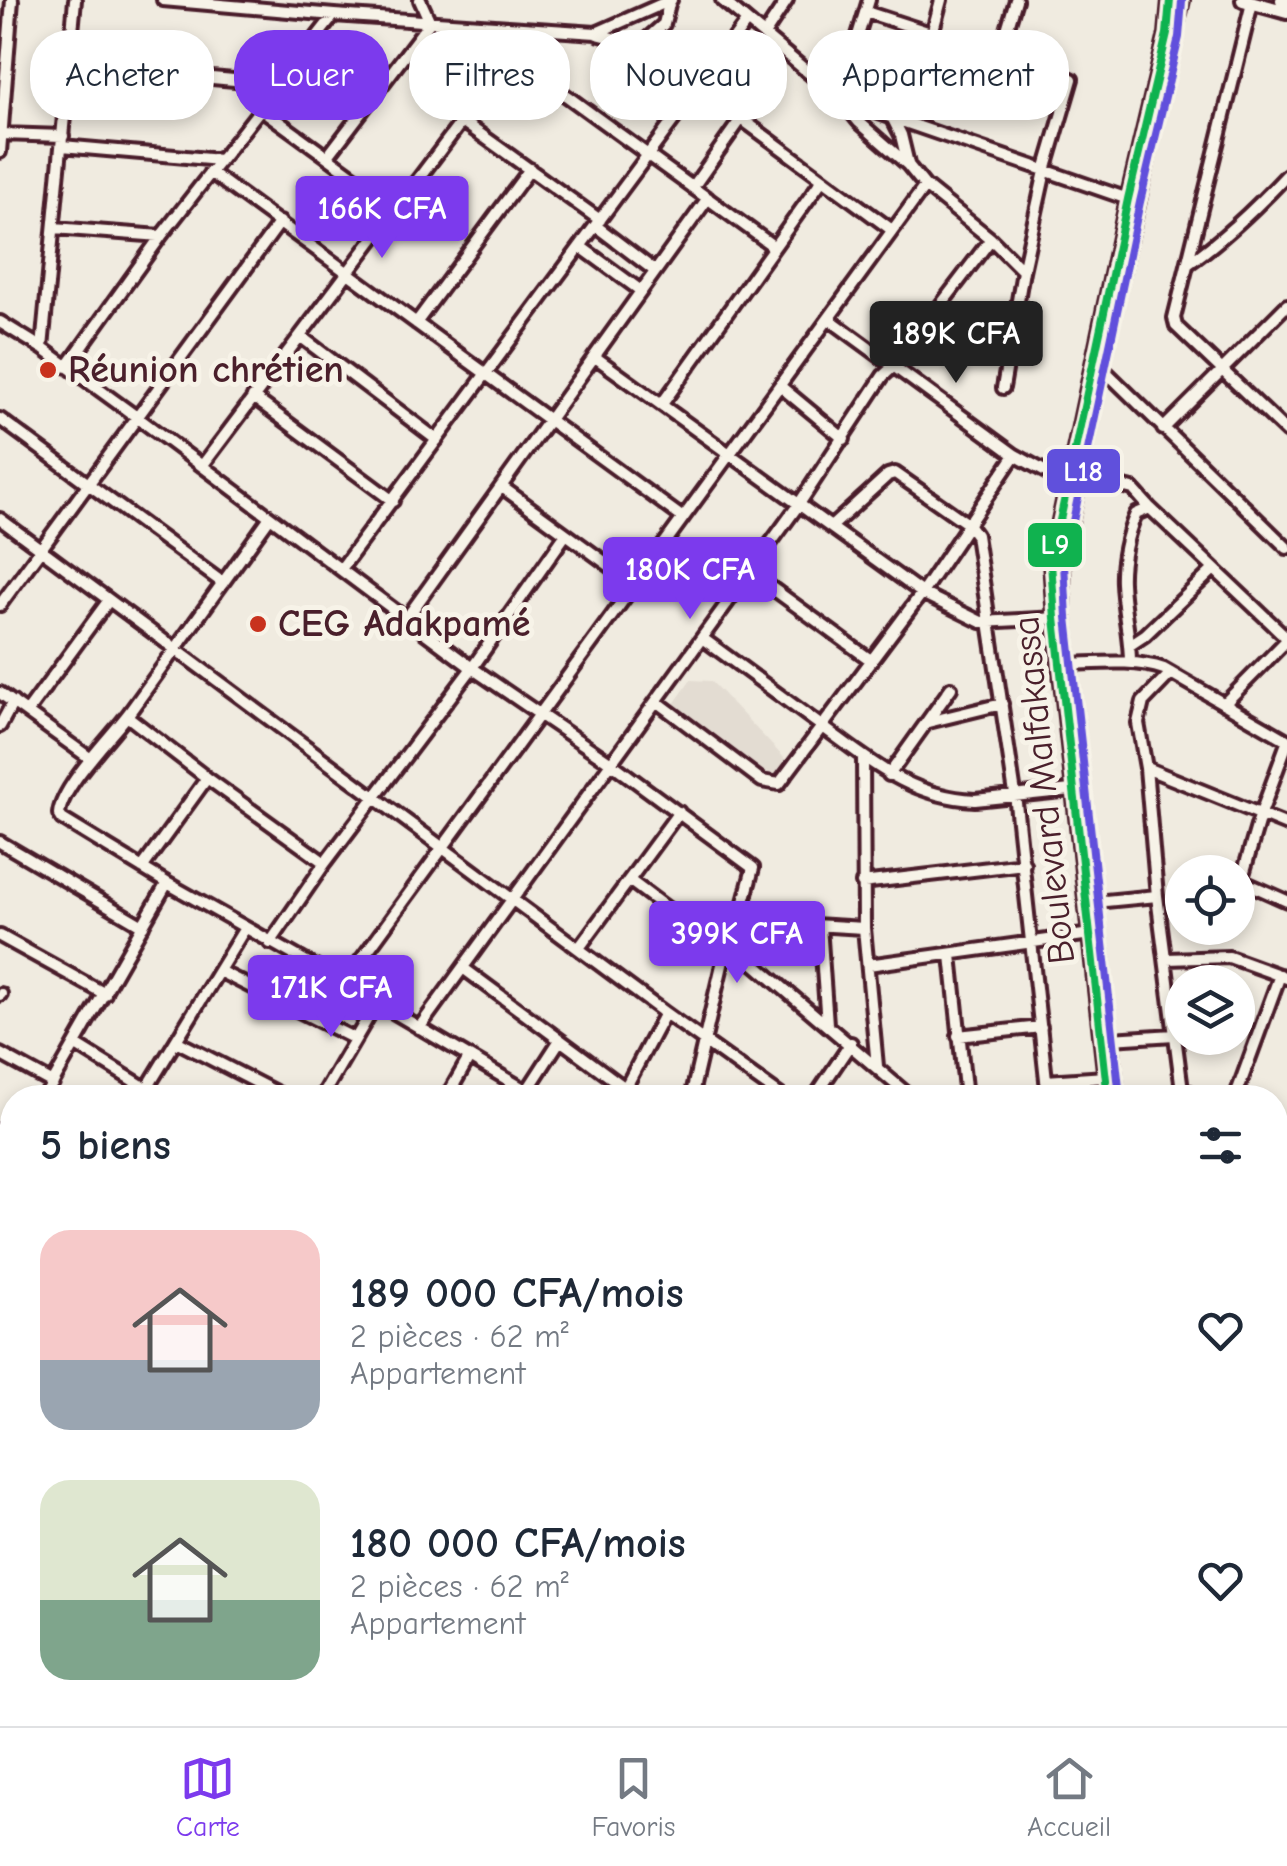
<!DOCTYPE html>
<html lang="fr">
<head>
<meta charset="utf-8">
<style>
	body { margin:0; font-family:"Comic Neue",sans-serif; background:#f6f6f7; color:#1f2937; height:100vh; display:flex; flex-direction:column; font-size:38px; white-space:nowrap }
	* { box-sizing:border-box; margin:0 }
	p { font-size:32px; color:#747a83 }
	.icon { flex:none; width:55px; height:55px; fill:none; stroke:currentColor; stroke-width:2; stroke-linecap:round; stroke-linejoin:round }
	.map { position:relative; flex:1; overflow:hidden }
	.details { position:absolute; left:0px; top:1085px; width:1288px; height:642px; display:flex; flex-direction:column; background:#fff; border-radius:40px 40px 0 0; box-shadow:0 5px 15px #0003 }
	.details>* { flex:none }
	.hud { position:absolute; left:30px; top:30px; width:1228px; height:90px; display:flex; gap:20px }
	.tools { position:absolute; left:1165px; top:855px; display:grid; gap:20px }
	.tools a { display:grid; place-items:center; width:90px; height:90px; border-radius:50%; background:#fff; box-shadow:0 5px 15px #0003; font-size:50px }
	.price { position:absolute; translate:-50% -85px; padding:0 22px; border-radius:10px; background:#7c3aed; color:#fff; font-size:32px; line-height:65px; filter:drop-shadow(0 2px 5px #0008) }
	.price::after { content:''; position:absolute; left:50%; top:60px; width:30px; height:22px; margin-left:-15px; background:inherit; clip-path:polygon(0 0,100% 0,50% 100%) }
	.price.on { background:#222; color:#fff }
	ul { padding:0; list-style:none }
	li { display:flex; align-items:center; gap:30px; height:250px; padding:0 40px }
	li span { display:grid; place-items:center; flex:none; width:280px; height:200px; border-radius:30px; color:#555 }
	li>.icon { margin-inline-start:auto }
	span .icon { width:120px; height:120px; fill:#fffc; stroke-width:1 }
	li b { font-size:42px }
	h2 { display:flex; justify-content:space-between; align-items:center; height:120px; padding:0 40px; font-size:42px }
	.tag { padding:0 35px; border-radius:40px; background:#fff; box-shadow:0 5px 15px #0003; font-size:35px; line-height:90px }
	.tag.on { background:#7c3aed; color:#fff }
	.tabs { display:flex; justify-content:space-around; align-items:center; height:140px; border-top:2px solid #e0e1e3; background:#fff; font-size:28px; color:#747a83 }
	.tabs a { display:grid; justify-items:center; gap:5px }
	.tabs .on { color:#7c3aed }
	.map>svg:first-child { display:block }
</style>
</head>
<body>
<div class="map">
<svg width="1287" height="1726" viewBox="0 0 1287 1726">
	<rect width="100%" height="100%" fill="#f0ebe0"/>
	<filter id="ink" filterUnits="userSpaceOnUse"><feTurbulence type="fractalNoise" baseFrequency=".01" numOctaves="2"/><feDisplacementMap in="SourceGraphic" scale="20" xChannelSelector="R" yChannelSelector="G"/><feConvolveMatrix kernelMatrix="1 2 1 2 8 2 1 2 1" color-interpolation-filters="sRGB"/></filter>
	<g filter="url(#ink)">
		<path fill="#e3dcd2" d="M691 680 711 681 788 762 774 779 770 780 671 708Z"/>
		<g fill="none" stroke-linecap="round" stroke-linejoin="round">
			<defs>
				<path id="minor" d="M163 0 334 15 596 33 671 0
					M722 0 841 100 859 122 908 165 925 186 991 239 1023 271
					M1252 3 1174 318 1176 326 1287 432
					M866 12 1072 79 1045 171 1023 271 1003 388
					M597 34 640 45 651 52 892 230
					M932 34 941 0
					M764 35 787 0
					M640 45 664 24 670 0
					M509 54 773 246
					M999 56 1016 0
					M69 65 279 84
					M841 100 1128 199
					M841 100 847 71 869 0
					M260 108 396 207
					M893 119 901 135 908 164
					M462 121 600 220
					M2 134 63 136
					M62 146 220 160
					M0 152 12 0
					M328 156 430 22 420 0
					M210 172 683 518
					M693 187 741 119
					M596 226 655 271
					M54 228 161 236
					M581 247 641 291
					M1188 264C1225 238 1256 208 1287 175
					M829 319 1015 455 1066 483
					M0 322 42 348 138 418 472 668 611 763 753 868 740 917 725 952 691 1098
					M416 323 530 169
					M300 336 437 440
					M42 348 75 0
					M595 357 922 593 981 622 1058 618
					M1095 361 1287 548
					M67 367 161 236 334 15
					M780 386 844 439
					M253 397 393 501
					M662 404 822 180
					M0 419 223 583
					M1163 429 1287 305
					M202 466 462 121 524 30
					M1078 476 1133 489 1150 508
					M502 487 636 585
					M270 517C224 582 176 648 129 713 111 737 61 787 59 814L62 819 167 883 344 983 527 1091
					M0 519 665 1013 784 1098
					M831 527 888 475 895 473 968 524 976 535 1015 794 1048 1098
					M341 569 747 21
					M750 572 872 661
					M0 605 280 222
					M406 619 708 198
					M702 638C740 666 778 694 816 722 868 759 908 797 975 800L1081 789
					M1130 645 1145 635 1214 569
					M1130 662C1130 636 1123 610 1122 583 1121 561 1127 534 1136 514L1150 508 1287 638
					M1069 664C1101 663 1134 659 1164 669L1287 740
					M1171 673 1143 702 1138 723 1146 768 1157 896 1183 1098
					M0 693 91 759
					M656 701 762 781 779 784 922 593 1015 455
					M1224 704 1287 640
					M27 712 109 600
					M127 716 207 778 325 863
					M928 722 1002 704
					M0 726 13 702
					M1287 743 1260 816 1242 878 1244 882 1287 901
					M863 757 864 928 877 1066
					M1146 768 1287 825
					M889 775 951 688
					M0 842 143 926
					M142 868 207 778
					M629 880 725 952
					M862 883 1024 864
					M1095 902 1157 896
					M740 917 780 923 864 928
					M820 926 827 1024
					M0 936 105 994
					M270 943 325 863 472 668 566 534
					M730 943 912 1098
					M579 948 679 812
					M951 955 966 1098
					M1167 959 1229 957 1287 978
					M868 965 1098 933
					M463 968 625 1088
					M219 971 355 1039
					M344 983 925 186
					M0 995 1 994
					M419 1028 799 504 883 376 895 365 991 239
					M958 1036 1041 1027
					M1111 1039 1174 1035
					M176 1041 287 1098
					M76 1045 147 1089
					M0 1054 53 1083
					M1046 1081 1106 1077
					M1182 1088 1201 1098
					M525 1094 560 1040
					M44 1098 167 883
					M141 1098 245 928
					M321 1098 377 1002
					M446 1098 469 1058
					M620 1098 665 1013
					M814 1098 851 1043
					M1235 1098 1280 975
					M0 1130 12 1137
					M1275 1135 1287 1141
					M1276 1227 1287 1203
					M0 1229 12 1237
					M1275 1316 1287 1322
					M0 1343 12 1326
					M1275 1412 1287 1385
					M0 1510 12 1500
					M1275 1585 1287 1558
					M1275 1591 1287 1595
					M0 1630 12 1619
					M0 1642H12
					M645 1715 664 1726
					M790 1715 810 1726
					M938 1715 958 1726
					M1107 1715 1127 1726
					M1253 1715 1282 1726
					M23 1726 28 1724 161 1725
					M286 1726 299 1715
					M425 1726 437 1715
					M617 1726 623 1715
					M833 1726 838 1715
					M999 1726 1004 1715"/>
				<path id="major" d="M1243 0 1287 12
					M1282 0 1287 1
					M1110 328 1182 0
					M1092 876 1064 618 1062 565 1095 396
					M1112 1050 1117 1098
					M1108 1098 1055 618 1051 563 1128 199 1167 34 1170 0
					M0 1431 12 1439
					M0 1443 12 1450
					M470 1715 489 1726
					M491 1715 511 1726
					M1189 1715 1190 1726"/>
			</defs>
			<use href="#minor" stroke="#4a1f2b" stroke-width="18"/>
			<use href="#major" stroke="#4a1f2b" stroke-width="20"/>
			<use href="#minor" stroke="#f7f3e8" stroke-width="10"/>
			<use href="#major" stroke="#f7f3e8" stroke-width="12"/>
			<defs>
				<path id="bus-1" d="M1108 1098 1055 618 1051 563 1128 199 1167 34 1170 0"/>
				<path id="bus-2" d="M1120 1097 1067 617 1064 564 1140 202 1179 37 1182 1"/>
			</defs>
			<use href="#bus-1" stroke="#f7f3e8" stroke-width="15"/>
			<use href="#bus-2" stroke="#f7f3e8" stroke-width="15"/>
			<use href="#bus-1" stroke="#10b24f" stroke-width="8"/>
			<use href="#bus-2" stroke="#6050dc" stroke-width="8"/>
		</g>
	</g>
	<g fill="#c8321e" stroke="#f7f3e8" stroke-width="4">
		<circle cx="48" cy="370" r="10"/>
		<circle cx="258" cy="624" r="10"/>
	</g>
	<g text-anchor="middle" dominant-baseline="central" stroke-width="10" stroke-linejoin="round" paint-order="stroke">
		<g font-size="38" font-weight="bold" fill="#4a1f2b" stroke="#f7f3e8" text-anchor="start">
			<text x="68" y="370">Réunion chrétien</text>
			<text x="278" y="624">CEG Adakpamé</text>
		</g>
		<g font-size="38" fill="#4a1f2b" stroke="#f7f3e8">
			<text transform="translate(1044 790) rotate(-96)">Boulevard Malfakassa</text>
		</g>
	</g>
	<g stroke="#f7f3e8" stroke-width="4">
		<rect x="1045" y="447" width="77" height="48" rx="10" fill="#6050dc"/>
		<rect x="1026" y="521" width="58" height="48" rx="10" fill="#10b24f"/>
	</g>
	<g font-size="28" text-anchor="middle" font-weight="bold" fill="#fff">
		<text x="1083" y="481">L18</text>
		<text x="1055" y="554">L9</text>
	</g>
</svg>
<div class="tools">
<a><svg class="icon" aria-label="locate" viewBox="0 0 24 24"><circle cx="12" cy="12" r="6"/><path d="M12 2v4M12 18v4M2 12h4M18 12h4"/></svg></a>
<a><svg class="icon" aria-label="layers" viewBox="0 0 24 24"><path d="M12 4l9 5-9 5-9-5zM3 14l9 5 9-5"/></svg></a>
</div>
<b class="price" style="left:382px;top:261px">166K CFA</b>
<b class="price on" style="left:956px;top:386px">189K CFA</b>
<b class="price" style="left:690px;top:622px">180K CFA</b>
<b class="price" style="left:737px;top:986px">399K CFA</b>
<b class="price" style="left:331px;top:1040px">171K CFA</b>
<div class="hud">
<a class="tag">Acheter</a>
<a class="tag on">Louer</a>
<a class="tag">Filtres</a>
<a class="tag">Nouveau</a>
<a class="tag">Appartement</a>
</div>
<section class="details">
<h2>5 biens<svg class="icon" aria-label="filters" viewBox="0 0 24 24"><path d="M4 7h16M4 17h16"/><circle cx="9" cy="7" r="2"/><circle cx="15" cy="17" r="2"/></svg></h2>
<ul>
<li><span style="background:linear-gradient(#f6c9c9 65%,#9aa5b1 0)"><svg class="icon" aria-label="home" viewBox="0 0 24 24"><path d="M3 11l9-7 9 7M6 9v11h12V9"/></svg></span><div><b>189 000 CFA/mois</b><p>2 pièces · 62 m²</p><p>Appartement</p></div><svg class="icon" aria-label="heart" viewBox="0 0 24 24"><path d="M12 20l-8-8c-3-5 5-10 8-4 3-6 11-1 8 4z"/></svg></li>
<li><span style="background:linear-gradient(#dfe7d0 60%,#7fa58c 0)"><svg class="icon" aria-label="home" viewBox="0 0 24 24"><path d="M3 11l9-7 9 7M6 9v11h12V9"/></svg></span><div><b>180 000 CFA/mois</b><p>2 pièces · 62 m²</p><p>Appartement</p></div><svg class="icon" aria-label="heart" viewBox="0 0 24 24"><path d="M12 20l-8-8c-3-5 5-10 8-4 3-6 11-1 8 4z"/></svg></li>
</ul>
</section>
</div>
<nav class="tabs">
<a class="on"><svg class="icon" aria-label="map" viewBox="0 0 24 24"><path d="M3 6l6-2 6 2 6-2v14l-6 2-6-2-6 2zM9 4v14M15 6v14"/></svg>Carte</a>
<a><svg class="icon" aria-label="saved" viewBox="0 0 24 24"><path d="M7 4h10v16l-5-4-5 4z"/></svg>Favoris</a>
<a><svg class="icon" aria-label="home" viewBox="0 0 24 24"><path d="M3 11l9-7 9 7M6 9v11h12V9"/></svg>Accueil</a>
</nav>
</body>
</html>
